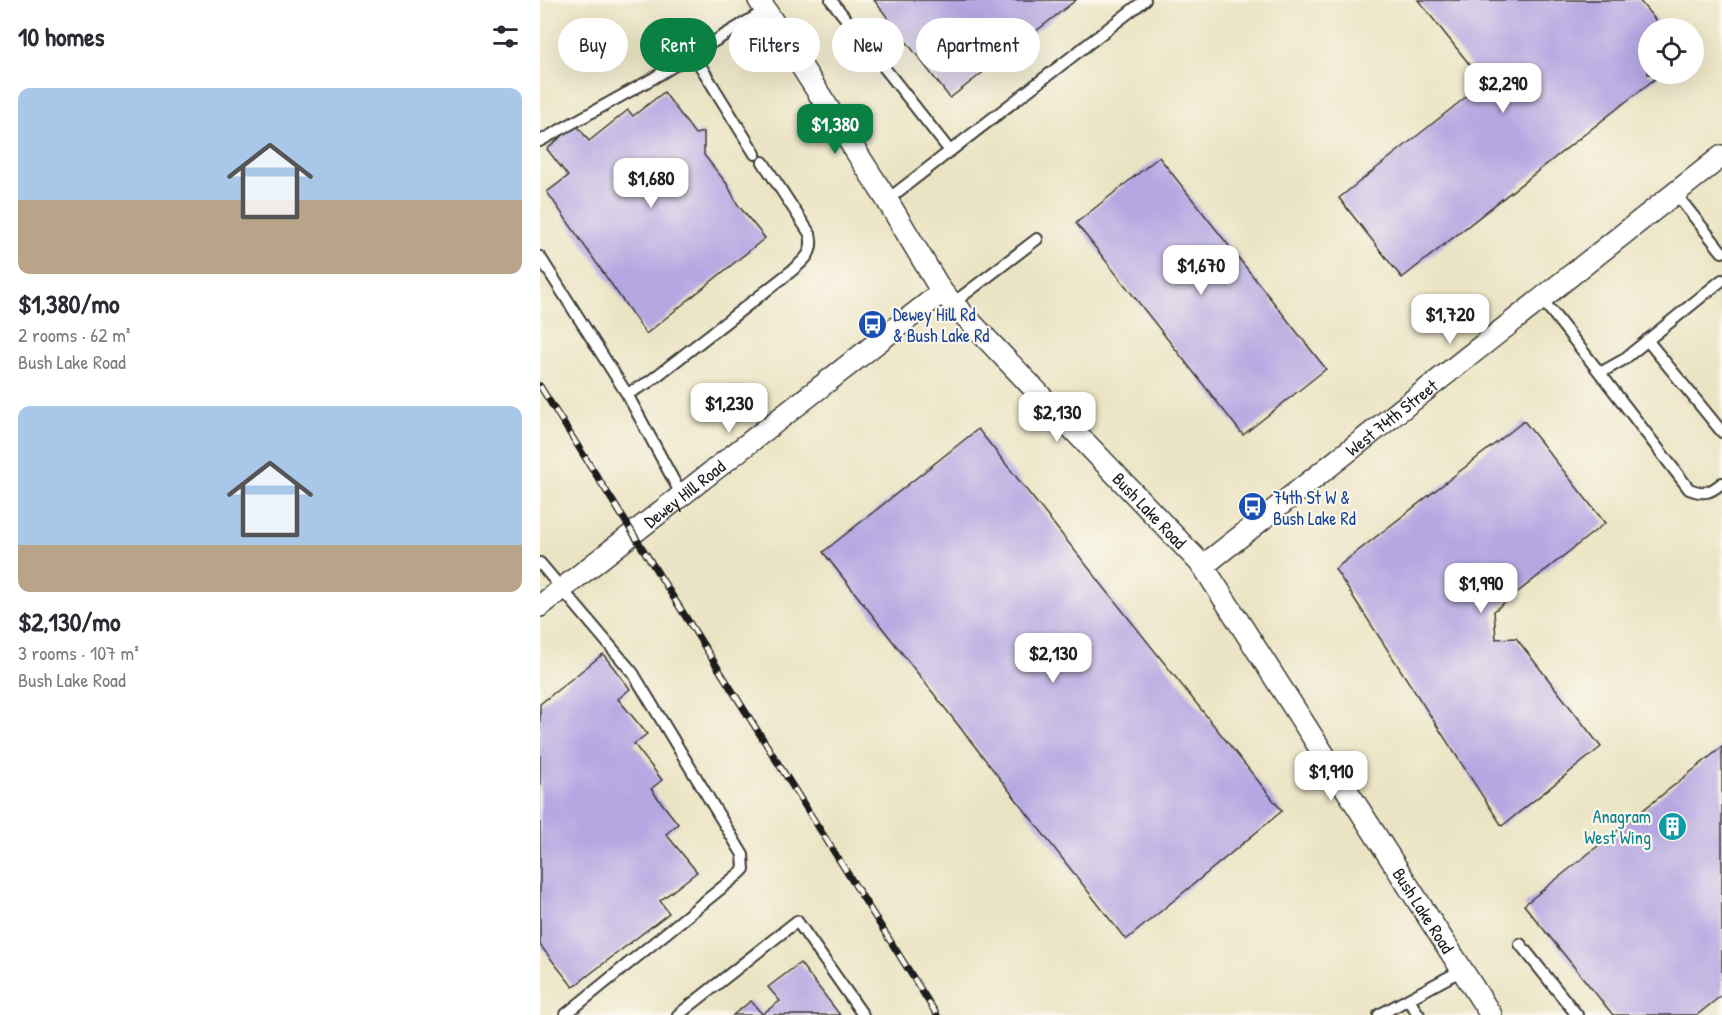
<!DOCTYPE html>
<html lang="en">
<head>
<meta charset="utf-8">
<style>
	body { margin:0; font-family:"Patrick Hand",sans-serif; background:#f2f2f3; color:#2b2b33; height:100vh; display:flex; flex-direction:column; font-size:22px; white-space:nowrap }
	* { box-sizing:border-box; margin:0 }
	p { font-size:20px; color:#7c7c81 }
	.icon { flex:none; width:33px; height:33px; fill:none; stroke:currentColor; stroke-width:2; stroke-linecap:round; stroke-linejoin:round }
	.map { position:relative; flex:1; overflow:hidden }
	.side { display:flex; flex-direction:column; background:#fff; width:540px }
	.side>* { flex:none }
	.banner { position:absolute; left:18px; top:18px; width:570px; height:54px; display:flex; gap:12px }
	.fabs { position:absolute; left:1098px; top:18px; display:grid; gap:12px }
	.fabs a { display:grid; place-items:center; width:66px; height:66px; border-radius:50%; background:#fff; box-shadow:0 6px 24px #0002; font-size:30px }
	.price { position:absolute; translate:-50% -51px; padding:0 14px; border-radius:12px; background:#fff; color:#222; font-size:20px; line-height:39px; filter:drop-shadow(0 2px 3px #0008) }
	.price::after { content:''; position:absolute; left:50%; top:36px; width:18px; height:14px; margin-left:-9px; background:inherit; clip-path:polygon(0 0,100% 0,50% 100%) }
	.price.on { background:#0b8043; color:#fff }
	ul { padding:0; list-style:none }
	li { display:grid; align-content:center; gap:12px; height:318px; padding:0 18px }
	li span { display:grid; place-items:center; height:186px; border-radius:12px; color:#555 }
	li>.icon { margin-inline-start:auto }
	span .icon { width:108px; height:108px; fill:#fffc; stroke-width:1 }
	li b { font-size:26px }
	h2 { display:flex; justify-content:space-between; align-items:center; height:72px; padding:0 18px; font-size:26px }
	.pill { padding:0 21px; border-radius:27px; background:#fff; box-shadow:0 6px 24px #0002; font-size:21px; line-height:54px }
	.pill.on { background:#0b8043; color:#fff }
	main { display:flex; flex:1; min-height:0 }
	.map>svg:first-child { display:block }
</style>
</head>
<body>
<main>
<section class="side">
<h2>10 homes<svg class="icon" aria-label="filters" viewBox="0 0 24 24"><path d="M4 7h16M4 17h16"/><circle cx="9" cy="7" r="2"/><circle cx="15" cy="17" r="2"/></svg></h2>
<ul>
<li><span style="background:linear-gradient(#a9c7e8 60%,#b9a48a 0)"><svg class="icon" aria-label="home" viewBox="0 0 24 24"><path d="M3 11l9-7 9 7M6 9v11h12V9"/></svg></span><div><b>$1,380/mo</b><p>2 rooms · 62 m²</p><p>Bush Lake Road</p></div></li>
<li><span style="background:linear-gradient(#a9c7e8 75%,#b9a48a 0)"><svg class="icon" aria-label="home" viewBox="0 0 24 24"><path d="M3 11l9-7 9 7M6 9v11h12V9"/></svg></span><div><b>$2,130/mo</b><p>3 rooms · 107 m²</p><p>Bush Lake Road</p></div></li>
</ul>
</section>
<div class="map">
<svg width="1182" height="1015" viewBox="0 0 1182 1015">
	<rect width="100%" height="100%" fill="#fbf7ec"/>
	<filter id="ink" filterUnits="userSpaceOnUse"><feTurbulence type="fractalNoise" baseFrequency=".0167" numOctaves="2"/><feDisplacementMap in="SourceGraphic" scale="12" xChannelSelector="R" yChannelSelector="G"/><feConvolveMatrix kernelMatrix="1 2 1 2 8 2 1 2 1" color-interpolation-filters="sRGB"/></filter>
	<filter id="wash" filterUnits="userSpaceOnUse"><feTurbulence type="fractalNoise" baseFrequency=".008" numOctaves="4" result="noise"/><feDisplacementMap in="SourceGraphic" scale="24" xChannelSelector="R" yChannelSelector="G"/><feGaussianBlur stdDeviation="1.35" result="paint"/><feColorMatrix in="noise" values="0 0 0 0 0 0 0 0 0 0 0 0 0 0 0 0 0 1.4 0 .05"/><feComposite in="paint" operator="in"/></filter>
	<g filter="url(#wash)">
		<rect width="100%" height="100%" fill="#ebe4c4"/>
		<g id="blocks">
			<path fill="#b5a7e2" d="M334 0H536L410 98Z
				M878 0H1099L1122 28H1108V74H1121L862 278 799 198 941 85V72L934 70Z
				M124 92 155 134 164 132V155L187 184 198 205 225 238 106 334 7 192 28 176 7 149 36 124 49 141 88 110 93 116Z
				M619 157 786 369 703 435 536 223Z
				M984 421 1065 523 954 611 956 639 976 638 1061 747 962 826 795 569Z
				M438 429 742 811 586 940 283 552Z
				M63 654 90 689 78 699 107 734 94 744 122 780 111 789 138 824 126 834 157 872 120 901 129 913 33 987 0 945V704Z
				M1182 747V995L1157 1015H1073L984 905Z
				M260 963 300 1015H193L211 1001 222 1014 240 1001 228 987Z"/>
		</g>
	</g>
	<g filter="url(#ink)">
		<use href="#blocks" fill-opacity="0" stroke="#3b3a35" stroke-width="1.5"/>
		<g fill="none" stroke-linecap="round" stroke-linejoin="round">
			<defs>
				<path id="lane" d="M291 0 410 151
					M153 54 215 154
					M0 141 112 79 226 10
					M1135 193 1182 252
					M347 200 605 0
					M0 257 87 394 142 496
					M1001 298 1060 373 1083 360 1182 280
					M412 304 497 239
					M1107 340 1182 432
					M1060 373 1149 489C1164 495 1170 493 1182 483
					M87 394 109 382 249 273C263 261 275 254 270 234L223 162
					M0 563 93 673 203 855 204 869 200 873 25 1015
					M980 944 1037 1015
					M868 999 879 1015
					M138 1015 257 921 323 1015
					M839 1015 920 971"/>
				<g id="street">
					<path id="s1" d="M219 0 347 200 402 292 663 566 951 1015"/>
					<path id="s2" d="M663 566 1182 156"/>
					<path id="s3" d="M0 606 402 292"/>
				</g>
			</defs>
			<use href="#lane" stroke="#3b3a35" stroke-width="14"/>
			<use href="#street" stroke="#3b3a35" stroke-width="24"/>
			<use href="#lane" stroke="#fff" stroke-width="10"/>
			<use href="#street" stroke="#fff" stroke-width="21"/>
			<defs>
				<path id="rail" d="M0 386 397 1015"/>
			</defs>
			<use href="#rail" stroke="#1c1c1c" stroke-width="7"/>
			<use href="#rail" stroke="#fbf7ec" stroke-width="4.5" stroke-dasharray="14" stroke-linecap="butt"/>
		</g>
	</g>
	<defs>
		<symbol id="bus-disc" viewBox="-11 -11 22 22"><circle r="9.5" fill="#1a4fb4" stroke="#fbf7ec"/><path d="M-5-6H5V4H4V6H2V4H-2V6H-4V4H-5ZM-3.5-4V0h7V-4ZM-3.5 1.2v1.5H-2V1.2ZM2 1.2v1.5H3.5V1.2Z" fill="#fff"/></symbol>
		<symbol id="building-disc" viewBox="-11 -11 22 22"><circle r="9.5" fill="#0f9aa8" stroke="#fbf7ec"/><path d="M-4-6H4V6H1V3H-1V6H-4ZM-2.5-4.3h1.7v1.8h-1.7ZM.8-4.3h1.7v1.8H.8ZM-2.5-1h1.7V.8h-1.7ZM.8-1h1.7V.8H.8Z" fill="#fff"/></symbol>
	</defs>
	<g fill-rule="evenodd">
		<use href="#bus-disc" x="316" y="308" width="33" height="33"/>
		<use href="#bus-disc" x="696" y="490" width="33" height="33"/>
		<use href="#building-disc" x="1116" y="810" width="33" height="33"/>
	</g>
	<g text-anchor="middle" dominant-baseline="central" stroke-width="4.5" stroke-linejoin="round" paint-order="stroke">
		<g font-size="18" fill="#164399" stroke="#fbf7ec" text-anchor="start">
			<text x="353" y="314">Dewey Hill Rd<tspan x="353" dy="21">&amp; Bush Lake Rd</tspan></text>
			<text x="733" y="497">74th St W &amp;<tspan x="733" dy="21">Bush Lake Rd</tspan></text>
		</g>
		<g font-size="18" fill="#1c1c1c" stroke="#fbf7ec">
			<text stroke="none"><textPath href="#s2" startOffset="240">West 74th Street</textPath></text>
			<text stroke="none"><textPath href="#s3" startOffset="183">Dewey Hill Road</textPath></text>
			<text stroke="none"><textPath href="#s1" startOffset="646">Bush Lake Road</textPath></text>
			<text stroke="none"><textPath href="#s1" startOffset="1132">Bush Lake Road</textPath></text>
		</g>
		<g font-size="18" fill="#0d838f" stroke="#fbf7ec" text-anchor="end">
			<text x="1111" y="816">Anagram<tspan x="1111" dy="21">West Wing</tspan></text>
		</g>
	</g>
</svg>
<div class="fabs">
<a><svg class="icon" aria-label="locate" viewBox="0 0 24 24"><circle cx="12" cy="12" r="6"/><path d="M12 2v4M12 18v4M2 12h4M18 12h4"/></svg></a>
</div>
<b class="price" style="left:963px;top:114px">$2,290</b>
<b class="price on" style="left:295px;top:155px">$1,380</b>
<b class="price" style="left:111px;top:209px">$1,680</b>
<b class="price" style="left:661px;top:296px">$1,670</b>
<b class="price" style="left:910px;top:345px">$1,720</b>
<b class="price" style="left:189px;top:434px">$1,230</b>
<b class="price" style="left:517px;top:443px">$2,130</b>
<b class="price" style="left:941px;top:614px">$1,990</b>
<b class="price" style="left:513px;top:684px">$2,130</b>
<b class="price" style="left:791px;top:802px">$1,910</b>
<div class="banner">
<a class="pill">Buy</a>
<a class="pill on">Rent</a>
<a class="pill">Filters</a>
<a class="pill">New</a>
<a class="pill">Apartment</a>
</div>
</div>
</main>
</body>
</html>
